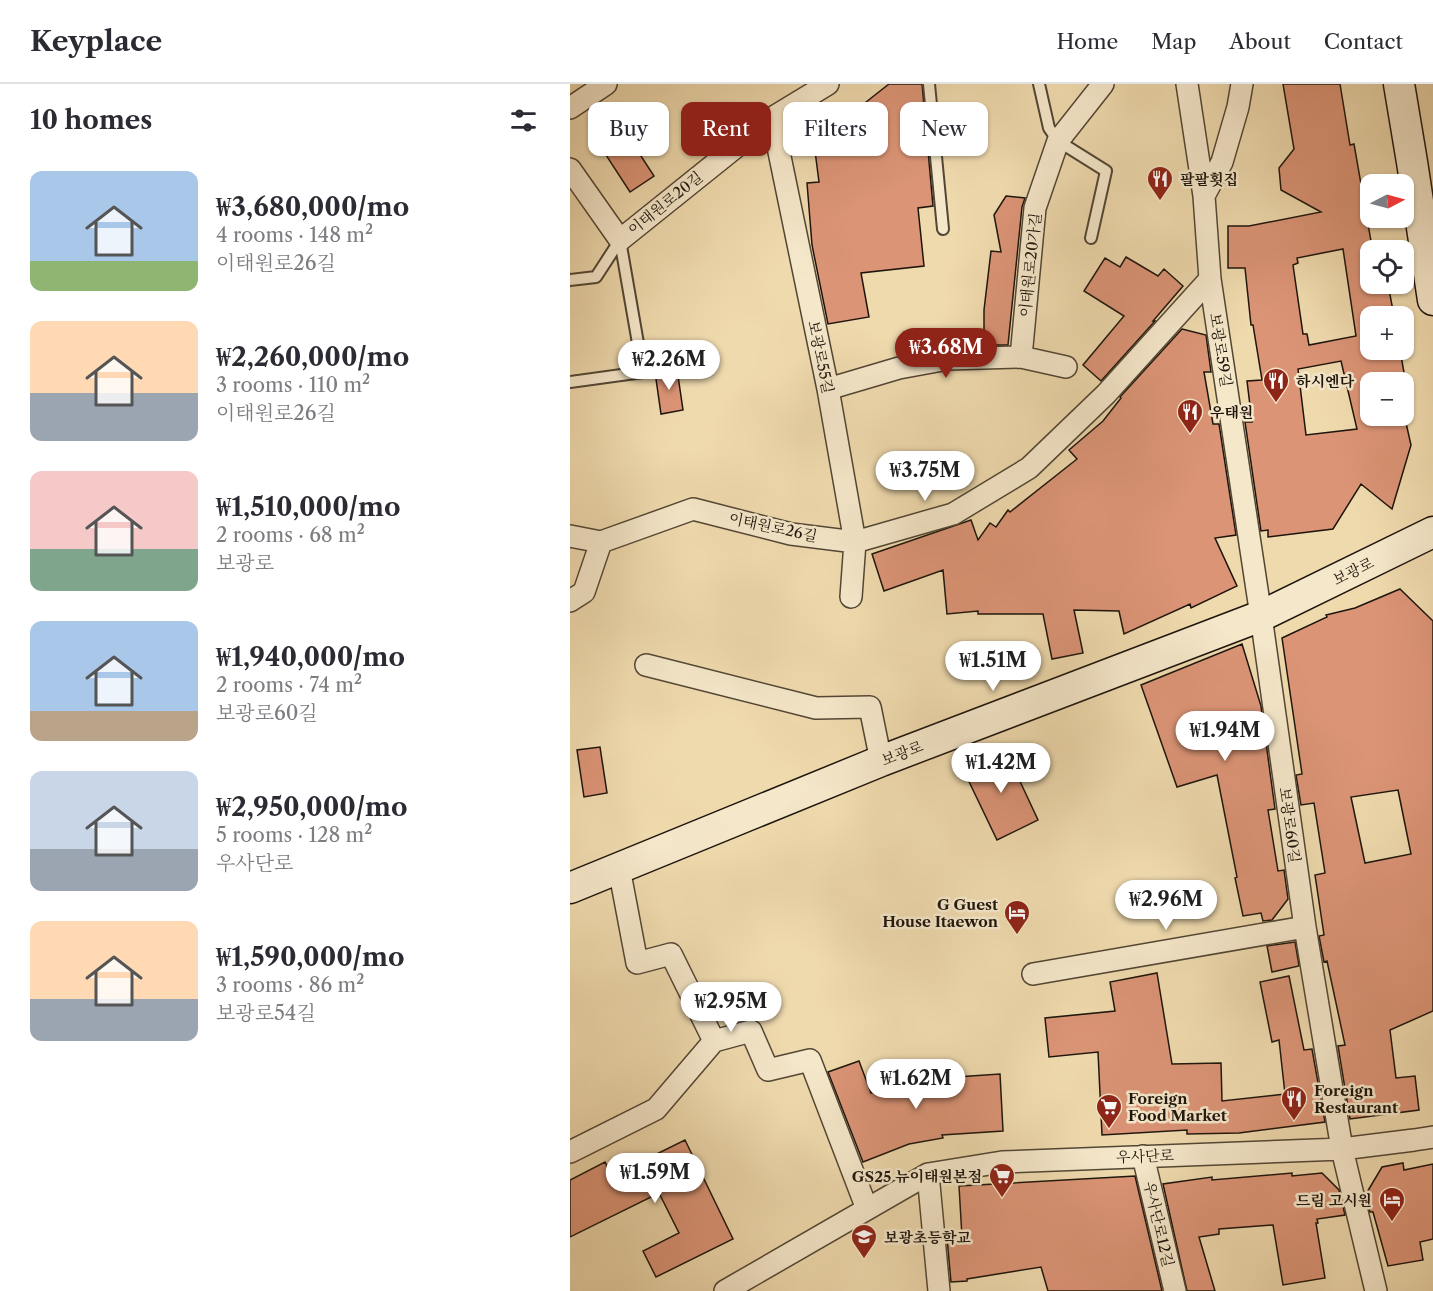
<!DOCTYPE html>
<html lang="en">
<head>
<meta charset="utf-8">
<style>
	body { margin:0; font-family:"Libre Caslon Text","Noto Serif KR",serif; background:#f2f2f3; color:#2b2b33; height:100vh; display:flex; flex-direction:column; font-size:22px; white-space:nowrap }
	* { box-sizing:border-box; margin:0 }
	p { font-size:20px; color:#7c7c81 }
	.icon { flex:none; width:33px; height:33px; fill:none; stroke:currentColor; stroke-width:2; stroke-linecap:round; stroke-linejoin:round }
	.map { position:relative; flex:1; overflow:hidden }
	.side { display:flex; flex-direction:column; background:#fff; width:570px }
	.side>* { flex:none }
	.top-card { position:absolute; left:18px; top:18px; width:570px; height:54px; display:flex; gap:12px }
	.needle { width:39px; rotate:84deg }
	.controls { position:absolute; left:790px; top:90px; display:grid; gap:12px }
	.controls a { display:grid; place-items:center; width:54px; height:54px; border-radius:12px; background:#fff; box-shadow:0 2px 4px #0004; font-size:30px }
	.price { position:absolute; translate:-50% -51px; padding:0 14px; border-radius:21px; background:#fff; color:#222; font-size:20px; line-height:39px; filter:drop-shadow(0 2px 3px #0008) }
	.price::after { content:''; position:absolute; left:50%; top:36px; width:18px; height:14px; margin-left:-9px; background:inherit; clip-path:polygon(0 0,100% 0,50% 100%) }
	.price.current { background:#8f2418; color:#fff }
	ul { padding:0; list-style:none }
	li { display:flex; align-items:center; gap:18px; height:150px; padding:0 30px }
	li span { display:grid; place-items:center; flex:none; width:168px; height:120px; border-radius:12px; color:#555 }
	li>.icon { margin-inline-start:auto }
	span .icon { width:72px; height:72px; fill:#fffc; stroke-width:1 }
	li b { font-size:26px }
	h2 { display:flex; justify-content:space-between; align-items:center; height:72px; padding:0 30px; font-size:26px }
	.tag { padding:0 21px; border-radius:12px; background:#fff; box-shadow:0 2px 4px #0004; font-size:21px; line-height:54px }
	.tag.current { background:#8f2418; color:#fff }
	header { display:flex; align-items:center; gap:36px; box-sizing:border-box; height:84px; padding:0 30px; background:#fff; border-bottom:2px solid #e1e1e2 }
	header strong { font-size:28px }
	nav { display:flex; gap:33px; margin-inline-start:auto; font-size:21px }
	main { display:flex; flex:1; min-height:0 }
	.map>svg:first-child { display:block }
</style>
</head>
<body>
<header>
<strong>Keyplace</strong>
<nav><a>Home</a><a>Map</a><a>About</a><a>Contact</a></nav>
</header>
<main>
<section class="side">
<h2>10 homes<svg class="icon" aria-label="filters" viewBox="0 0 24 24"><path d="M4 7h16M4 17h16"/><circle cx="9" cy="7" r="2"/><circle cx="15" cy="17" r="2"/></svg></h2>
<ul>
<li><span style="background:linear-gradient(#a9c7e8 75%,#8fb573 0)"><svg class="icon" aria-label="home" viewBox="0 0 24 24"><path d="M3 11l9-7 9 7M6 9v11h12V9"/></svg></span><div><b>₩3,680,000/mo</b><p>4 rooms · 148 m²</p><p>이태원로26길</p></div></li>
<li><span style="background:linear-gradient(#ffd9b3 60%,#9aa5b1 0)"><svg class="icon" aria-label="home" viewBox="0 0 24 24"><path d="M3 11l9-7 9 7M6 9v11h12V9"/></svg></span><div><b>₩2,260,000/mo</b><p>3 rooms · 110 m²</p><p>이태원로26길</p></div></li>
<li><span style="background:linear-gradient(#f6c9c9 65%,#7fa58c 0)"><svg class="icon" aria-label="home" viewBox="0 0 24 24"><path d="M3 11l9-7 9 7M6 9v11h12V9"/></svg></span><div><b>₩1,510,000/mo</b><p>2 rooms · 68 m²</p><p>보광로</p></div></li>
<li><span style="background:linear-gradient(#a9c7e8 75%,#b9a48a 0)"><svg class="icon" aria-label="home" viewBox="0 0 24 24"><path d="M3 11l9-7 9 7M6 9v11h12V9"/></svg></span><div><b>₩1,940,000/mo</b><p>2 rooms · 74 m²</p><p>보광로60길</p></div></li>
<li><span style="background:linear-gradient(#c9d6e8 65%,#9aa5b1 0)"><svg class="icon" aria-label="home" viewBox="0 0 24 24"><path d="M3 11l9-7 9 7M6 9v11h12V9"/></svg></span><div><b>₩2,950,000/mo</b><p>5 rooms · 128 m²</p><p>우사단로</p></div></li>
<li><span style="background:linear-gradient(#ffd9b3 65%,#9aa5b1 0)"><svg class="icon" aria-label="home" viewBox="0 0 24 24"><path d="M3 11l9-7 9 7M6 9v11h12V9"/></svg></span><div><b>₩1,590,000/mo</b><p>3 rooms · 86 m²</p><p>보광로54길</p></div></li>
</ul>
</section>
<div class="map">
<svg width="863" height="1207" viewBox="0 0 863 1207">
	<rect width="100%" height="100%" fill="#efdaae"/>
	<filter id="stains"><feTurbulence type="fractalNoise" baseFrequency=".00333" numOctaves="4"/><feColorMatrix values="0 0 0 0 .2 0 0 0 0 .09 0 0 0 0 .02 0 0 0 .5 -.17"/></filter>
	<radialGradient id="worn" r=".72"><stop offset=".6" stop-color="#630" stop-opacity="0"/><stop offset="1" stop-color="#630" stop-opacity=".3"/></radialGradient>
	<path fill="#db9476" stroke="#1d150c" stroke-width="1.5" fill-rule="evenodd" d="M319 0H352L363 122 348 124 354 182 291 189 299 233 258 240 242 161 237 99 249 98 244 59Z
		M713 0H770L780 61 784 60 801 157V200H818L824 232H801V266H830L838 311 834 312V298H801V332H834V330L841 361 822 425 791 400 763 445 698 453V446L691 447 675 338H682L677 297 692 296 683 241H681L675 184H658V142H679L751 128 711 106 709 84 724 65ZM773 165 786 252 739 261 737 250H733L723 181 728 179 727 174ZM771 277 787 345 736 351 728 285Z
		M58 52 84 92 60 108 34 68Z
		M436 112 455 114 452 123 438 261H414V226L421 167 431 168 424 131Z
		M556 173 588 192 594 185 613 202 583 237H585L531 297 513 281 554 232 514 207 535 174 550 183Z
		M612 245 636 251 641 288H634L643 340H649L666 451 645 454 667 502 621 524 620 520 554 550 549 527 504 526 513 569 482 575 473 530H408V527L377 530 373 486 314 507 302 470 401 436 408 456 420 439 426 443 438 426 440 428 507 375 499 366 533 337 551 314 550 313Z
		M107 285 113 326 91 330 85 288Z
		M830 505 863 537V927L820 946 826 994 845 992 849 1026 780 1035 768 962 775 961 757 877 754 878 749 852 754 851 745 791 755 789 744 719 731 721 726 691 732 690 712 554 757 533 756 531 785 524ZM828 706 841 770 795 779 781 713Z
		M672 560 691 622 705 725 698 726 708 787 714 786 718 815 702 836 693 837 691 829 673 832 665 794 667 793 647 691 607 703 571 601Z
		M30 663 37 709 14 713 7 666Z
		M435 665 468 736 427 756 393 685Z
		M725 858 729 882 702 888 697 862Z
		M587 889 602 980 651 979 652 1017 715 1010 709 956 702 958 690 898 719 892 734 966 742 965 755 1038 669 1049 617 1050V1046L532 1051 528 968 479 973 475 934 545 927 540 898Z
		M289 977 301 1009 386 995V993L430 990 433 1047 372 1051 373 1054 339 1060 293 1078 258 988Z
		M115 1056 163 1155 86 1193 73 1167 109 1149 89 1109 0 1153V1096L35 1078 42 1092Z
		M833 1079 834 1086 863 1080V1155L850 1158 853 1176 818 1182 803 1128H800L796 1110 812 1083Z
		M722 1089V1092L752 1089 769 1106 775 1131 747 1135 748 1139H746L755 1194 713 1201 703 1141 649 1145V1150L629 1153 645 1207H617L593 1100 642 1093V1096Z
		M565 1092 592 1207H478L471 1183 397 1195V1197L381 1198 377 1154 392 1153 389 1102Z"/>
	<g fill="none" stroke-linecap="round" stroke-linejoin="round">
		<defs>
			<path id="service" d="M359 0 373 145
				M469 0 479 44 488 57 536 87 521 154
				M0 196 26 193 50 156
				M0 298 73 288 50 156"/>
			<path id="minor" d="M617 0 634 112 640 195 691 532 735 843 772 1065 806 1207
				M0 24 36 0
				M202 34 258 305 285 458 281 513
				M0 85 50 156 202 34 258 0
				M634 112 652 78 668 23 672 0
				M451 273 465 124 488 57 533 0
				M258 305 329 284 378 275 451 273 496 283
				M0 452 31 458 123 425 221 450 285 458 383 430 459 384 536 310 640 195
				M0 517 14 508 31 458
				M76 581 246 624 300 623 311 677
				M463 890 735 843
				M144 957 181 947 198 986 240 976 297 1125
				M0 1068 86 1025 144 957 101 870 67 879 49 784
				M573 1072 605 1207
				M358 1090 369 1207
				M155 1207 358 1090 432 1078 772 1065 844 1056 863 1053"/>
			<path id="secondary" d="M829 0 842 78 863 216
				M0 804 311 677 691 532 863 448"/>
		</defs>
		<use href="#service" stroke="#524634" stroke-width="14"/>
		<use href="#minor" stroke="#524634" stroke-width="24"/>
		<use href="#secondary" stroke="#1d150c" stroke-width="33"/>
		<use href="#service" stroke="#f5e7ca" stroke-width="10"/>
		<use href="#minor" stroke="#f5e7ca" stroke-width="21"/>
		<use href="#secondary" stroke="#f5e7ca" stroke-width="30"/>
	</g>
	<defs>
		<symbol id="restaurant-pin" viewBox="-11 -11 22 30"><path d="M0 17L-7.5 6A9.5 9.5 0 1 1 7.5 6Z" fill="#8f2418" stroke="#f5e7ca"/><path d="M-5-6h1v4h1v-4h1v4h1v-4h1v5L-1.5 .5V6h-2V.5L-5-1ZM5-6V6H3V1.5H1.5Q1.5-4 5-6Z" fill="#fff"/></symbol>
		<symbol id="hotel-pin" viewBox="-11 -11 22 30"><path d="M0 17L-7.5 6A9.5 9.5 0 1 1 7.5 6Z" fill="#8f2418" stroke="#f5e7ca"/><path d="M-6-4.5h1.5V1H6V5H4.5V3h-9V5H-6ZM-4 0a1.8 1.8 0 1 1 3.6 0ZM.5 0V-2.5h3Q6-2.5 6 0Z" fill="#fff"/></symbol>
		<symbol id="supermarket-pin" viewBox="-11 -11 22 30"><path d="M0 17L-7.5 6A9.5 9.5 0 1 1 7.5 6Z" fill="#8f2418" stroke="#f5e7ca"/><path d="M-6-5.5h2.5l.6 2H6L4.5 2H-2.5L-4.4-4H-6ZM-1.5 3.2a1.3 1.3 0 1 0 .1 0ZM3 3.2a1.3 1.3 0 1 0 .1 0Z" fill="#fff"/></symbol>
		<symbol id="school-pin" viewBox="-11 -11 22 30"><path d="M0 17L-7.5 6A9.5 9.5 0 1 1 7.5 6Z" fill="#8f2418" stroke="#f5e7ca"/><path d="M0-5L7-2L0 1L-7-2ZM-4 1L0 2.5L4 1V4Q0 6-4 4Z" fill="#fff"/></symbol>
	</defs>
	<g fill-rule="evenodd">
		<use href="#restaurant-pin" x="575" y="80" width="30" height="40"/>
		<use href="#restaurant-pin" x="691" y="282" width="30" height="40"/>
		<use href="#restaurant-pin" x="605" y="313" width="30" height="40"/>
		<use href="#hotel-pin" x="432" y="814" width="30" height="40"/>
		<use href="#restaurant-pin" x="709" y="1000" width="30" height="40"/>
		<use href="#supermarket-pin" x="524" y="1008" width="30" height="40"/>
		<use href="#supermarket-pin" x="417" y="1077" width="30" height="40"/>
		<use href="#hotel-pin" x="807" y="1101" width="30" height="40"/>
		<use href="#school-pin" x="279" y="1138" width="30" height="40"/>
	</g>
	<g text-anchor="middle" dominant-baseline="central" stroke-width="5" stroke-linejoin="round" paint-order="stroke">
		<g font-size="15" font-weight="bold" fill="#1d150c" stroke="#f5e7ca" text-anchor="start">
			<text x="610" y="95">팔팔횟집</text>
			<text x="726" y="297">하시엔다</text>
			<text x="640" y="328">우태원</text>
			<text x="428" y="820" text-anchor="end">G Guest<tspan x="428" dy="17">House Itaewon</tspan></text>
			<text x="744" y="1006">Foreign<tspan x="744" dy="17">Restaurant</tspan></text>
			<text x="558" y="1014">Foreign<tspan x="558" dy="17">Food Market</tspan></text>
			<text x="412" y="1092" text-anchor="end">GS25 뉴이태원본점</text>
			<text x="802" y="1116" text-anchor="end">드림 고시원</text>
			<text x="314" y="1153">보광초등학교</text>
		</g>
		<g font-size="15" fill="#1d150c" stroke="#f5e7ca">
			<text transform="translate(95 119) rotate(-39)">이태원로20길</text>
			<text transform="translate(460 181) rotate(-84)">이태원로20가길</text>
			<text transform="translate(651 266) rotate(81)">보광로59길</text>
			<text transform="translate(251 273) rotate(78)">보광로55길</text>
			<text transform="translate(203 443) rotate(12)">이태원로26길</text>
			<text transform="translate(783 487) rotate(-26)">보광로</text>
			<text transform="translate(332 669) rotate(-21)">보광로</text>
			<text transform="translate(720 741) rotate(82)">보광로60길</text>
			<text transform="translate(575 1072) rotate(-2)">우사단로</text>
			<text transform="translate(589 1140) rotate(77)">우사단로12길</text>
		</g>
	</g>
	<rect width="100%" height="100%" filter="url(#stains)"/>
	<rect width="100%" height="100%" fill="url(#worn)"/>
</svg>
<div class="controls">
<a><svg class="needle" viewBox="-14 -14 28 28"><path d="M0-13l5 13h-10z" fill="#e53935"/><path d="M0 13l5-13h-10z" fill="#7c7c81"/></svg></a>
<a><svg class="icon" aria-label="locate" viewBox="0 0 24 24"><circle cx="12" cy="12" r="6"/><path d="M12 2v4M12 18v4M2 12h4M18 12h4"/></svg></a>
<a>+</a>
<a>−</a>
</div>
<b class="price current" style="left:376px;top:295px">₩3.68M</b>
<b class="price" style="left:99px;top:307px">₩2.26M</b>
<b class="price" style="left:355px;top:418px">₩3.75M</b>
<b class="price" style="left:423px;top:608px">₩1.51M</b>
<b class="price" style="left:655px;top:678px">₩1.94M</b>
<b class="price" style="left:431px;top:710px">₩1.42M</b>
<b class="price" style="left:596px;top:847px">₩2.96M</b>
<b class="price" style="left:161px;top:949px">₩2.95M</b>
<b class="price" style="left:346px;top:1026px">₩1.62M</b>
<b class="price" style="left:85px;top:1120px">₩1.59M</b>
<div class="top-card">
<a class="tag">Buy</a>
<a class="tag current">Rent</a>
<a class="tag">Filters</a>
<a class="tag">New</a>
</div>
</div>
</main>
</body>
</html>
